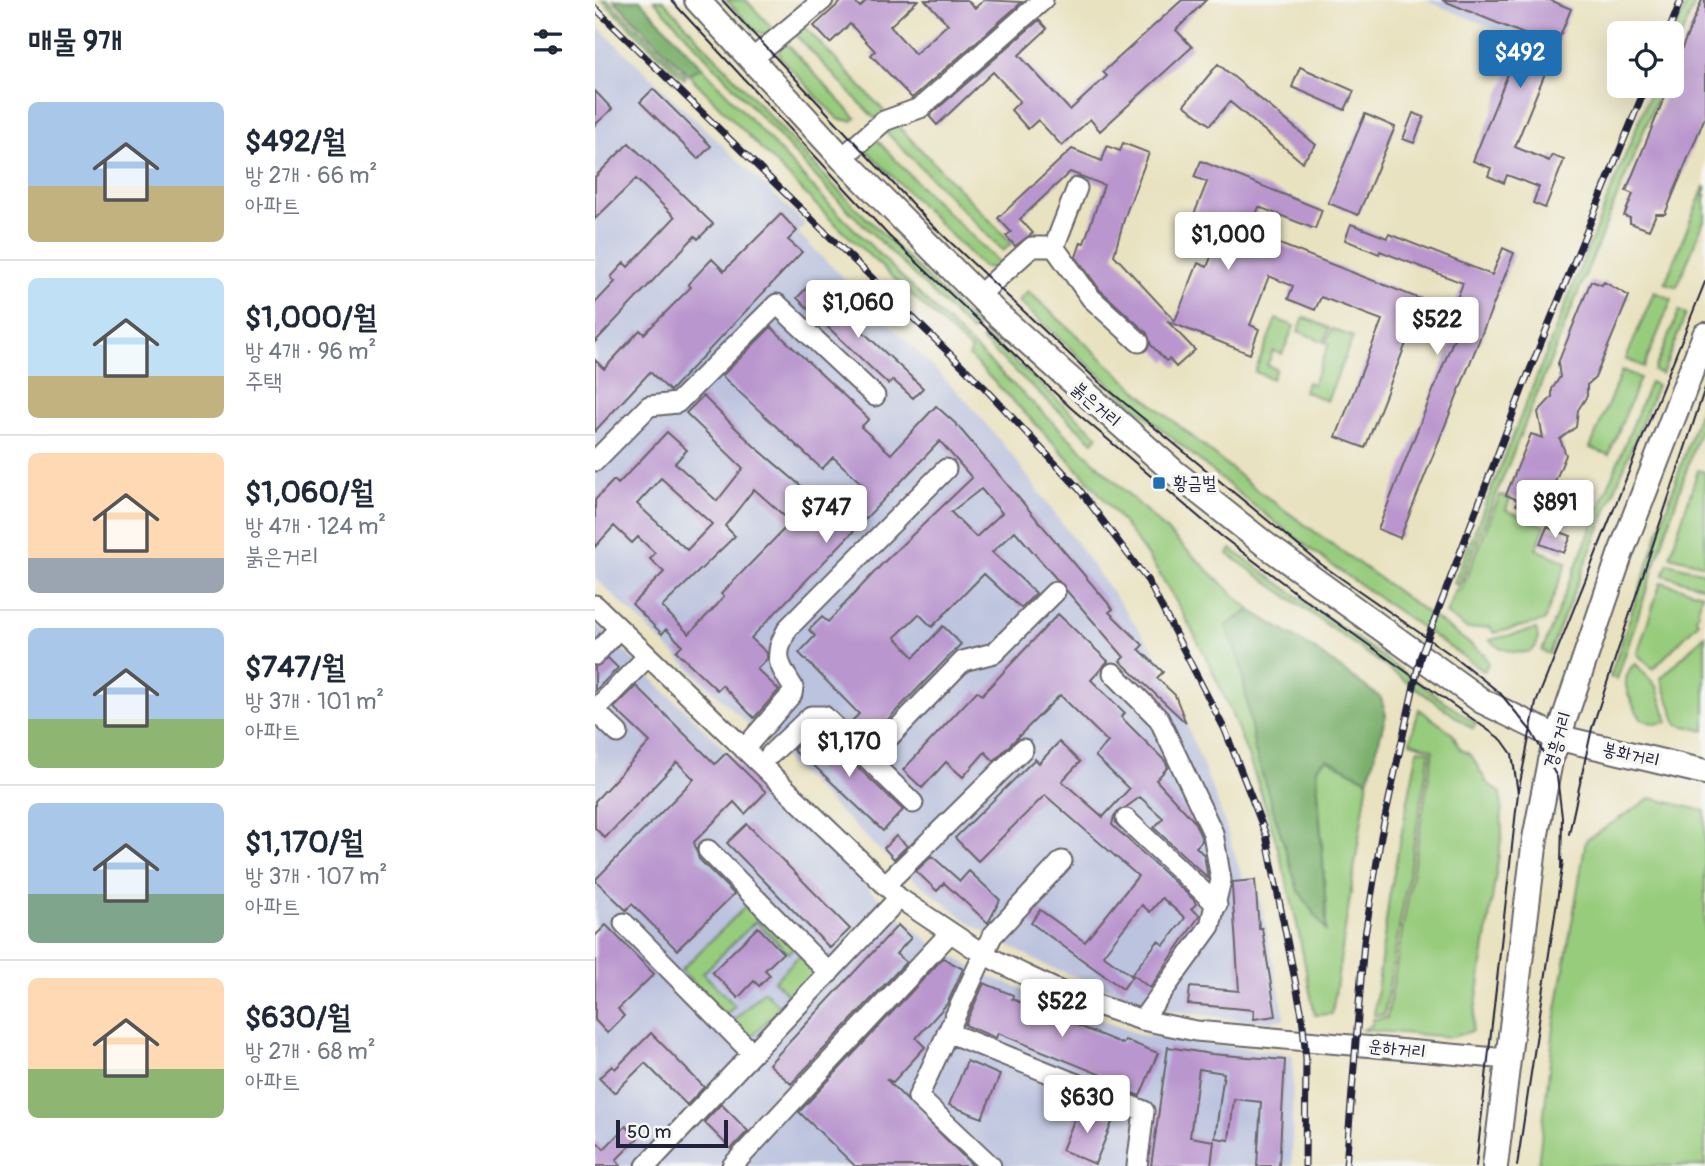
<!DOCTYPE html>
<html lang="ko">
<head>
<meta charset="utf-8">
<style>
	body { margin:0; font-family:Pangolin,"Poor Story",sans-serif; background:#f2f2f3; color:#1f2937; height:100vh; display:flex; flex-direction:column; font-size:26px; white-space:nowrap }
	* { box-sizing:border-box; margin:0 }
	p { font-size:23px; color:#747a83 }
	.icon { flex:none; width:38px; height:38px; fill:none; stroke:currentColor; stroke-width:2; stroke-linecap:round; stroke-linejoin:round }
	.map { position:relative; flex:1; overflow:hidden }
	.sheet { display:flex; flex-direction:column; background:#fff; width:595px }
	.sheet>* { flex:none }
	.fabs { position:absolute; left:1012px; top:21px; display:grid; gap:14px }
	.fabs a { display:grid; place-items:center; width:77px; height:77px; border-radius:10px; background:#fff; box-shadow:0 7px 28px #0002; font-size:35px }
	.scale { position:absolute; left:21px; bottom:18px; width:112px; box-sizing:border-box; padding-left:7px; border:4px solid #22223b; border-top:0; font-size:19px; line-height:24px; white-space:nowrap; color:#22223b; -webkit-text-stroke:5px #f6f6f2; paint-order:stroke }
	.price { position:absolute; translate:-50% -60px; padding:0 16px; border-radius:7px; background:#fff; color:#222; font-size:23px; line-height:46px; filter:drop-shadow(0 2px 4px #0008) }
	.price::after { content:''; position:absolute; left:50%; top:42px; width:21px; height:16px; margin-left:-10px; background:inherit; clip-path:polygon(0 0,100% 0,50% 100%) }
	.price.current { background:#1f6fb2; color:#fff }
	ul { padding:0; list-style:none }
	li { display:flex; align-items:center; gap:21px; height:175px; padding:0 28px }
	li+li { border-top:2px solid #e0e1e3 }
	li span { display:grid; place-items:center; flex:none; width:196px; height:140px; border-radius:10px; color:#555 }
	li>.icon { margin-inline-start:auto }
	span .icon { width:84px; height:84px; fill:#fffc; stroke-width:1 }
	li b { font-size:30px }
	h2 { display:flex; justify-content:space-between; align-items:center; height:84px; padding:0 28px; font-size:30px }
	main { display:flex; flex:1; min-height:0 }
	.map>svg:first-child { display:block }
</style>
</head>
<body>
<main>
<section class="sheet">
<h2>매물 9개<svg class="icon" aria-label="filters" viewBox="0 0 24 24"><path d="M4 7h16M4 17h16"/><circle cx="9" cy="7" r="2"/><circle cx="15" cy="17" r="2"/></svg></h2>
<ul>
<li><span style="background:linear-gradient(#a9c7e8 60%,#c2b280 0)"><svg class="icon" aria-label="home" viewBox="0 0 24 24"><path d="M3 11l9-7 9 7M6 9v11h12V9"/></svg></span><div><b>$492/월</b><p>방 2개 · 66 m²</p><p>아파트</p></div></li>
<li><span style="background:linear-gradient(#bfe0f5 70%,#c2b280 0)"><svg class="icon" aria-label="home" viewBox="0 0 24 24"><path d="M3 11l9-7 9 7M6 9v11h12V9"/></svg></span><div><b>$1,000/월</b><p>방 4개 · 96 m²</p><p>주택</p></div></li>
<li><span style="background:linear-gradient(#ffd9b3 75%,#9aa5b1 0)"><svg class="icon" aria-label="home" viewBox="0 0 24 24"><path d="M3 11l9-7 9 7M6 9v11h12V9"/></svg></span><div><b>$1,060/월</b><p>방 4개 · 124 m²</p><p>붉은거리</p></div></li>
<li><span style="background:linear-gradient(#a9c7e8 65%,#8fb573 0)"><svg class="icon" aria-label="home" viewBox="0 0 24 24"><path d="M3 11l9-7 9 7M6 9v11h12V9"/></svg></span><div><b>$747/월</b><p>방 3개 · 101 m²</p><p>아파트</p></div></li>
<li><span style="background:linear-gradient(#a9c7e8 65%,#7fa58c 0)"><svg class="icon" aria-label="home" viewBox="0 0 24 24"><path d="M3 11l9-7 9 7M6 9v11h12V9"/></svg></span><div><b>$1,170/월</b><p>방 3개 · 107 m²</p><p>아파트</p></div></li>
<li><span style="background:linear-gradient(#ffd9b3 65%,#8fb573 0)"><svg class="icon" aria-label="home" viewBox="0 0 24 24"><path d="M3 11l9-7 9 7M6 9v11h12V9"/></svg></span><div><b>$630/월</b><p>방 2개 · 68 m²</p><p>아파트</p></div></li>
</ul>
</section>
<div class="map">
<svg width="1110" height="1166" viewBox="0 0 1110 1166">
	<rect width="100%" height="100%" fill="#f6f6f2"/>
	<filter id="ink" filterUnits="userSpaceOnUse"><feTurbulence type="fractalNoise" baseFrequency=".0143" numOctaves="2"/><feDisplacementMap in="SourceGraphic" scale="14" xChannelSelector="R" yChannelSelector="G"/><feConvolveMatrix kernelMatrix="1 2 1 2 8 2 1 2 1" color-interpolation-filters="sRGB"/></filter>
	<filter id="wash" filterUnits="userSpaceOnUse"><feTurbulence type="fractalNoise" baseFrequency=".00686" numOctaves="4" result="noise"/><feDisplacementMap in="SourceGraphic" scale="28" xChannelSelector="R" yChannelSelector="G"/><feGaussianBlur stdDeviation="1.57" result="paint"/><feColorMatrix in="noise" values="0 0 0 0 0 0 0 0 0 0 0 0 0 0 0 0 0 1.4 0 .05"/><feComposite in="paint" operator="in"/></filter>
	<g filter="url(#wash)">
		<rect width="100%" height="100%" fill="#e9e2c0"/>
		<path fill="#bcc3de" d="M830 0H939L922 38Z
			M0 24 210 224 203 233 369 398 417 455 557 647 578 690 624 806 648 880 661 879 690 1018 675 1022 654 1021 571 1010 447 964 378 925 299 864 0 578Z
			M0 623 276 891 337 944 391 975 545 1035 698 1055 697 1166H0Z"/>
		<path fill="#98cc7d" stroke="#5d775c" stroke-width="2" d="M7 0H13L91 76 89 79Z
			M59 0H68L239 186 382 327 377 332 234 191Z
			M131 0H151L179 30 171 35 161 31Z
			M1093 0H1101L1076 62V41Z
			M207 24 289 111 280 119 198 32Z
			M189 41 261 118 257 121 243 119 185 57 183 47Z
			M107 67 229 199 343 313 655 610 631 626 646 665 654 708 731 929C731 875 724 821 722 767L732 759 773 780 737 1014 720 1015C712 980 707 945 699 911 672 794 628 673 563 572 511 491 440 424 374 356L377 351 235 219 93 74Z
			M1058 86H1067L864 586 859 583Z
			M300 123 408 234 416 244 408 251 291 132Z
			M281 139 329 190 406 264 400 268 388 267 270 149Z
			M1110 185V218L1082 287 1070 283Z
			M433 291 548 396 662 490 889 654 893 664 889 671 731 561 653 501 539 406 423 301Z
			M1059 292 1077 299 1049 367 1031 359Z
			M1084 311 1091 314 1067 374 1059 371Z
			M709 317 734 328 729 342 703 331Z
			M681 319 699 326 687 354 678 351 672 365 681 369 677 379 660 372Z
			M737 329 758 337 732 401 709 391 712 382 718 384 734 344 731 343Z
			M390 335 503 436 498 442 386 340Z
			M1027 370 1045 378 1014 455 995 448Z
			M1055 382 1062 385 954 654 947 651Z
			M1107 403 1110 404V414L1022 679 1015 677Z
			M1103 470 1110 472V565L1075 556Z
			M905 495 915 499 911 510 950 526 941 549 972 562 949 621 899 633 895 627 872 629 851 614 861 589 866 590Z
			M636 549 881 724 878 729 633 554Z
			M1073 563 1110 573 1109 587 1068 575Z
			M1066 582 1107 594 1101 619 1104 622 1058 669 1042 654Z
			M941 629C952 661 910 656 895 640Z
			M1110 635V731L1082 724 1066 678Z
			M1040 663 1062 687 1073 722 1060 724 1046 719C1036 700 1021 682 1040 663Z
			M824 709 857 733 865 749 876 755 892 783 906 793 907 834 877 1031 857 1037 768 1030 777 1025 778 1019 792 1018 837 757 838 749 815 742Z
			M823 749 835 751 789 1015H779L794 898Z
			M1056 798 1110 811V1166H943L959 1027 991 840Z
			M154 903 198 948 193 953 161 921 108 973 140 1006 130 1015 86 970Z
			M205 955 222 972 196 997 179 981Z
			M169 991 185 1007 154 1039 137 1022Z"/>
		<path fill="#7ab06c" stroke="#4e6954" stroke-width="2" d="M19 0H45L107 67 93 74Z
			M655 610 719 649 786 698 791 715 773 780 732 759 722 767C723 822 731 876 731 931L703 890 660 751 646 665 631 626Z"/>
		<g id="blocks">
			<path fill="#ba96ce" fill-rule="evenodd" d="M248 0H258L265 7 272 0H323L295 26 320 54 353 24 330 0H372L380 8 389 0 427 2 317 98 276 55 280 51 255 24 235 43 219 26Z
				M587 0H611L581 30 597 47 505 131 495 119 467 146 443 120 433 129 416 110 425 101 398 72 342 125 334 116 444 20 452 29 424 55 475 110 512 76 508 72Z
				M847 0H955L976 9 920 147 954 161 957 155 969 160 950 208 938 203 944 187 912 175 909 183 893 176 896 168 878 161 929 34Z
				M1107 0H1110V117L1070 214H1061L1054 230 1035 223V218L1029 216 1038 194 1031 191 1074 86H1076L1081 62Z
				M623 64 721 145 707 162 635 102 615 125 589 105Z
				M705 67 759 91 750 110 697 87Z
				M58 89 116 146 103 159 45 102Z
				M0 91 17 109 0 125Z
				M818 113 829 117 819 143 808 139Z
				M770 114 800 127 763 215 733 203Z
				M34 143 118 224 103 239 100 236 0 342V303L20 282 16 277 29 263 33 267 80 217 41 179 0 219V177Z
				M528 143 554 153 530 216 519 255 580 321 603 263 612 267 625 234 596 222 612 182 599 177 606 161 727 210 720 229 664 207 654 232 828 300 770 448 741 437 787 320 726 297 720 310 693 299 698 286 674 276 655 325 664 329 655 354 572 321 600 350 581 367 574 359 571 361 556 345 552 333 505 290 481 257 486 242 489 243 509 185 475 172 425 219 438 233 420 246 411 236 416 232 403 218 477 149 507 161 512 146 525 151Z
				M186 214 202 231 193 240 207 252 75 391 55 372 0 431V360L9 369 45 330 49 334 96 287 93 284 117 259 129 271Z
				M756 224 792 238 794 234 897 275 908 248 919 253 805 538 783 529 861 333 850 329 868 283 785 251 784 254 750 240Z
				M996 281 1007 285 1009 282 1034 296 1000 378 992 385V396L983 410 981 427 965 439 971 455 950 506 943 513 921 505 923 500 911 495 936 434 948 438 943 412 957 397V389L965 377 963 363Z
				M216 283 328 388 318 398 298 380 293 384 202 298Z
				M176 327 274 419 266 427 296 454 341 406 361 424 518 609 514 612 548 645 544 649 568 672 562 678 580 695 591 723 525 661 529 657 420 531 397 552 441 593 426 608 389 574 337 627 324 614 300 637 319 657 348 626 366 644 275 738 257 721 264 714 204 653 220 636 214 630 227 617 233 622 288 563 377 478 345 441 156 638 172 653V659L162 669 184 690 168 708 159 718 127 685 122 690 81 651 87 645 71 629 67 634 37 604 69 572 55 559 60 553 43 537 37 543 19 526 0 547V500L19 480 23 484 72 432 92 450 80 463 122 501 148 468 91 413 108 396 158 445 239 514 267 484 238 457 227 469 127 376ZM66 478 117 524 92 550 42 504ZM159 489 196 522 126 594 129 596 122 605 94 634 67 607 140 536 130 526ZM386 489 407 513 381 537 356 512Z
				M952 527 976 536 969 553 945 544Z
				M463 614 513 661 496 680 530 713 526 717 570 761 573 767 561 780 599 821 606 837 607 841 601 847 609 855 613 878 559 828 568 818 545 797 519 816 517 825 599 900 601 904 596 909 605 915 555 988 537 974 563 941 569 945 590 918 567 898 555 912 547 905 508 955 537 976 528 989 436 923 445 910 490 942 543 876 450 795 383 861 360 838 440 759 444 763 464 742 485 762 467 781 508 817 534 789 500 756 513 742 465 695 399 761 390 752 368 777 351 762 327 788 308 770 382 691 387 695Z
				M13 658 23 668 0 691V667Z
				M41 686 120 764 131 753 171 792 150 814 139 802 99 842 104 859 139 894 82 950 37 904 31 910 0 880 99 779 82 762 10 838 0 828V801L55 742 19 708Z
				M221 728 308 810 288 831 210 757 208 759 198 750Z
				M152 824 255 929 235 948 132 843Z
				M301 836 312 846 299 859 289 848Z
				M337 856 365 881 374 871 405 900 393 923 349 883 342 891 321 871Z
				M660 880 664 928H667L681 1016 659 1019V1010L593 1004 595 987 644 991 637 887 638 882Z
				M11 925 59 974 23 1009 29 1016 12 1033 0 1020V936Z
				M303 925 316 938 301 954 311 962 196 1084 174 1064Z
				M163 927 188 953 170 970 175 975 164 986 159 981 143 998 117 972Z
				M348 958 368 969 352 1004 321 1038 330 1047 298 1082 291 1079 378 1166H260L204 1112Z
				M389 983 418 995 417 999 528 1044 530 1040 563 1053 545 1096 513 1083 514 1078 403 1033 401 1038 370 1025Z
				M56 1033 109 1087 92 1105 50 1063 19 1093 4 1078 17 1066 20 1069Z
				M573 1047 616 1054 690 1060 684 1166H662L666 1102 639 1099 634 1140 620 1138 629 1073 604 1069 595 1137 619 1141 616 1166H556Z
				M372 1061 405 1075 387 1118 354 1105Z
				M126 1104 153 1131 136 1149 109 1122Z
				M485 1106 518 1120 500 1164 467 1150Z
				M31 1126 43 1138 21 1160 26 1166H0V1140L9 1149Z"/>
		</g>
	</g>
	<g filter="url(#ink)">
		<use href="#blocks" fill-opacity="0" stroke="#68656a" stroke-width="2"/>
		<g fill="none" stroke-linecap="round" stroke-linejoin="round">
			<defs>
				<path id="minor" d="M157 59 228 0
					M247 158 289 121 325 108 448 0
					M459 247 496 298 544 342
					M383 296 437 247H459L482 188
					M0 461 54 406 82 403 182 304 280 396
					M0 605 304 898 388 954 430 975 475 996 547 1020 601 1031 912 1059
					M0 655 24 628
					M518 673 564 719 618 833 626 880 615 926 547 1020
					M0 710 53 656
					M0 711 23 733
					M149 749 197 694 198 687C182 662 178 655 193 628L351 469
					M176 754 216 716H229L318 803
					M273 759 368 661 399 653 460 592
					M531 819 622 905
					M113 850 234 973
					M290 885 428 749
					M29 923 157 1053
					M352 1032 549 1111 542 1166
					M51 1166 304 898
					M137 1166 355 933
					M396 1166 323 1097 397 936 467 861"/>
				<path id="major" d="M102 0 247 158 403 315 579 472 671 545 887 701 961 737 1110 772
					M900 1166 940 839 955 761 1025 555 1110 335"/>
			</defs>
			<use href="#minor" stroke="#68656a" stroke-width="23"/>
			<use href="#major" stroke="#68656a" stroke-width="28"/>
			<use href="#minor" stroke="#fff" stroke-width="19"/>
			<use href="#major" stroke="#fff" stroke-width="24"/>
			<path stroke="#22223b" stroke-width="2" d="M76 0 294 236 476 408 625 535 705 596 907 740 917 754 923 793
				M127 0 335 223 504 382 727 565 858 656 905 693 936 731 962 777 967 817 966 869
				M974 834 997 728 1110 388
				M881 1166 923 793 941 703 1110 282
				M922 1166 968 861"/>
			<defs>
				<path id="rail" d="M0 8 389 387 484 489 553 581 630 730 671 835 707 1015 711 1059 710 1166
					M1073 33 1086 0
					M751 1166 769 942 786 836 825 658 930 382 1051 86"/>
			</defs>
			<use href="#rail" stroke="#22223b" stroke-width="7"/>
			<use href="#rail" stroke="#f6f6f2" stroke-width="4.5" stroke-dasharray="13" stroke-linecap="butt"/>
		</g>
	</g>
	<rect fill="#1f6fb2" stroke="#f6f6f2" stroke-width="2.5" x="557" y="476" width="14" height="14" rx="3.5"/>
	<g text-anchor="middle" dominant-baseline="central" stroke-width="7" stroke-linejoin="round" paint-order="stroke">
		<g font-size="18" fill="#22223b" stroke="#f6f6f2">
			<text transform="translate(501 405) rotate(41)">붉은거리</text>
			<text transform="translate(963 740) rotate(-74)">경흥거리</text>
			<text transform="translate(1036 755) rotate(13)">봉화거리</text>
			<text transform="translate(802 1049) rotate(7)">운하거리</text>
		</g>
		<g font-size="18" fill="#22223b" stroke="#f6f6f2" text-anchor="start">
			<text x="578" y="483">황금벌</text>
		</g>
	</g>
</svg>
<div class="fabs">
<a><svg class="icon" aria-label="locate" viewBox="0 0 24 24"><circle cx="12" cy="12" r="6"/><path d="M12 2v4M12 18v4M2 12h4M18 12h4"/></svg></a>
</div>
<div class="scale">50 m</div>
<b class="price current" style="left:925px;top:90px">$492</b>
<b class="price" style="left:633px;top:272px">$1,000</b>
<b class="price" style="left:263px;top:340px">$1,060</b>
<b class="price" style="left:842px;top:357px">$522</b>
<b class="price" style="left:960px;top:540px">$891</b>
<b class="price" style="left:231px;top:545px">$747</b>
<b class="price" style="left:254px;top:779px">$1,170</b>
<b class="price" style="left:467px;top:1039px">$522</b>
<b class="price" style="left:492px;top:1135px">$630</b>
</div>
</main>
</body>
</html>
